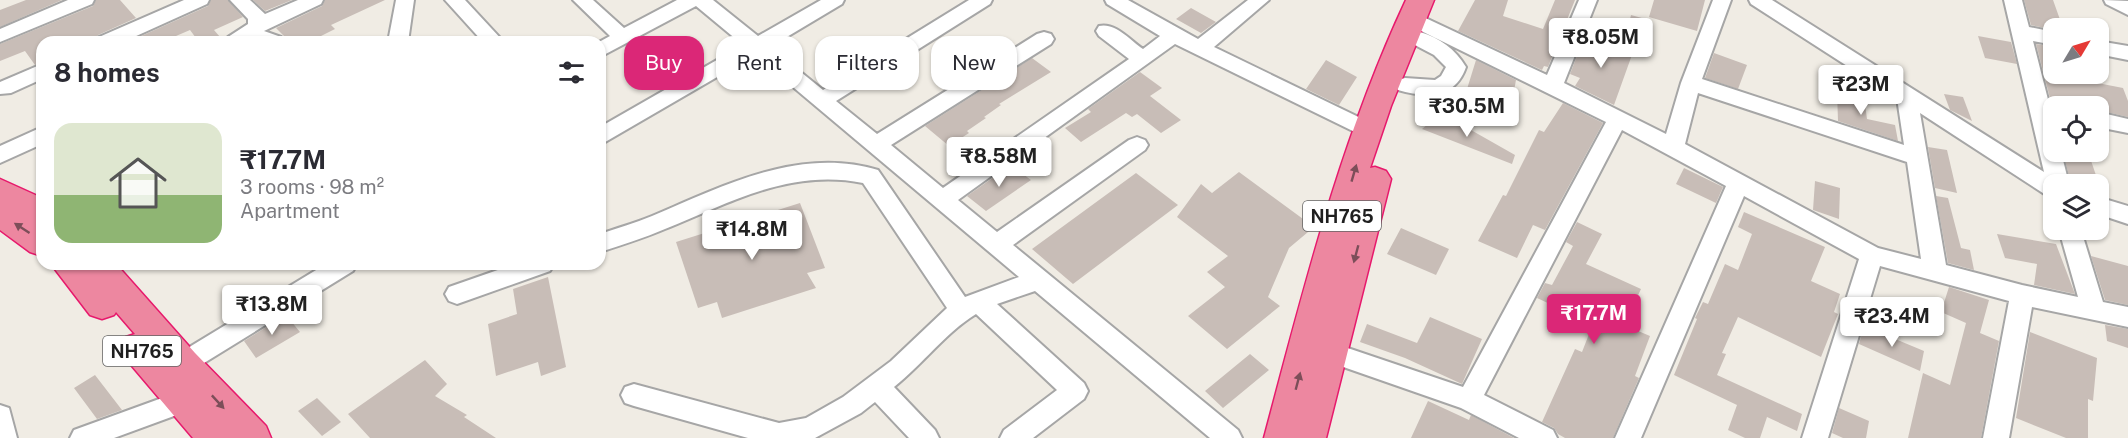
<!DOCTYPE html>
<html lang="en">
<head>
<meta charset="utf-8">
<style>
	body { margin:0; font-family:"Public Sans",sans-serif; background:#f7f7f7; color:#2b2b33; height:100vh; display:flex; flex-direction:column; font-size:22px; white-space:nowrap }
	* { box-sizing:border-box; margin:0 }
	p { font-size:20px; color:#7c7c81 }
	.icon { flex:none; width:33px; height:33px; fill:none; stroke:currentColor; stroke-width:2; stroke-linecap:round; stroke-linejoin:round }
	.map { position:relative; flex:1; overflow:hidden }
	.details { position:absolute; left:36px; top:36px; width:570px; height:234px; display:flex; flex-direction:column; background:#fff; border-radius:18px; box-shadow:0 2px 4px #0004 }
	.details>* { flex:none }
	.guide { position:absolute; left:624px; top:36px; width:570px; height:54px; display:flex; gap:12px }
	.needle { width:39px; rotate:52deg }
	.buttons { position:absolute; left:2043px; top:18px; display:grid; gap:12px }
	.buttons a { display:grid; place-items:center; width:66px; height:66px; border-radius:12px; background:#fff; box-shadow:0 2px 4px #0004; font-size:30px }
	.price { position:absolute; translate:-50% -51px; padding:0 14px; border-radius:6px; background:#fff; color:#222; font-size:20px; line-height:39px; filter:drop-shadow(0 2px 3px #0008) }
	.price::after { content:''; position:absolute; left:50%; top:36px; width:18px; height:14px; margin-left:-9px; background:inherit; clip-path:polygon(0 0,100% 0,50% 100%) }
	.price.selected { background:#db2777; color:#fff }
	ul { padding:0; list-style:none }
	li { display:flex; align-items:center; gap:18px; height:150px; padding:0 18px }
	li+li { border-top:2px solid #e1e1e2 }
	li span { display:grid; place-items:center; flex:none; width:168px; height:120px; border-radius:18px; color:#555 }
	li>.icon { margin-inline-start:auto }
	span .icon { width:72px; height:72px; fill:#fffc; stroke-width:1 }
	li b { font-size:26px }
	h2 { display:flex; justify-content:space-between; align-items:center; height:72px; padding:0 18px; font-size:26px }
	.chip { padding:0 21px; border-radius:18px; background:#fff; box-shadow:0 2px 4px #0004; font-size:21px; line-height:54px }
	.chip.selected { background:#db2777; color:#fff }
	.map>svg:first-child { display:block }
</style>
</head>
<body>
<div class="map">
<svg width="2128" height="438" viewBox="0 0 2128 438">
	<rect width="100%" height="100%" fill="#f0ece4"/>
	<path fill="#c8bdb7" d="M26 0H62L0 27V10Z
		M96 0H120L136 18 98 35 94 42H42V62L35 65 25 51 0 61V44L93 6Z
		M211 0H228L243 17 214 30 220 37 209 42H199L190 30 162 42H128L208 6Z
		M253 0H292L265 11Z
		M325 0H385L331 25 335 29 309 42H290L276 28 322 6Z
		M1475 0H1508L1503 16 1543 29 1555 0H1575L1548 67 1544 66 1542 70 1458 31Z
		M1654 0H1705L1697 31 1649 17Z
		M2024 0H2053L2063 28 2054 30 2031 25Z
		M1191 8 1216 22 1201 33 1176 19Z
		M1631 15 1649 20 1645 37 1627 32Z
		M1978 36 2011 42 2017 64 1985 58Z
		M1584 38 1633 52 1614 105 1575 86 1580 78 1570 74Z
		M2036 44 2054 47V74H2065L2067 77 2123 88 2128 101V117L2098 110V106H2052Z
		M1714 53 1747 65 1738 89 1705 78Z
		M1032 58 1051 72 999 104 1001 105 984 117 986 118 967 131 969 133 949 146 925 126Z
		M1326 60 1357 77 1339 105 1306 89Z
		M1476 60 1516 80 1510 113 1463 102Z
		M1140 72 1162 88 1150 96 1181 120 1161 133 1137 114 1132 117 1126 113 1081 142 1065 128 1091 112 1088 109Z
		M1837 91 1864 97 1867 119 1895 125 1898 141 1838 121Z
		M1944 94 1963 97 1972 121 1950 110Z
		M1563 103 1603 123 1545 230 1533 225 1517 258 1478 241 1503 195 1506 196 1539 130 1544 132Z
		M1441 113 1515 155 1512 164 1422 129Z
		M1928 147 1947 150 1957 193 1935 188Z
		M2063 152H2088L2099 184H2071Z
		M1011 165 1031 180 986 211 967 196Z
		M1684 168 1723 187 1716 203 1676 184Z
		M1239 172 1314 227 1289 248 1268 297 1280 306 1227 349 1188 316 1225 287 1207 272 1228 256 1177 217 1201 184 1212 193Z
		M1136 173 1178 205 1073 284 1032 249Z
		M1815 181 1840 188 1839 219 1813 210Z
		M1936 196 1948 198 1961 248 1970 250 1974 270 1948 263Z
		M800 203 825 268 807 273 816 288 722 318 717 302 698 308 676 242Z
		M1744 212 1825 247 1811 281 1840 294 1834 312 1838 314 1821 357 1738 317 1722 353 1726 354 1717 375 1802 414 1797 431 1767 417 1760 438H1745L1728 430 1737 405 1674 375 1697 319 1695 318 1703 302 1708 304 1725 264 1738 270 1752 234 1738 227Z
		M1577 222 1602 234 1586 264 1641 289 1624 325 1650 336 1635 376 1639 378 1613 438H1565L1558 434 1554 428 1542 422 1575 349 1582 352 1593 324 1537 298 1545 283 1552 285 1573 246 1566 242Z
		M1401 228 1449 249 1436 275 1387 254Z
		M1997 234 2056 244 2075 294 2034 285 2037 264 2005 258Z
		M2091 256 2128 266V305L2105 300Z
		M548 277 566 367 541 376 538 362 496 376 488 324 517 314 513 289Z
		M1949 287 1989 300 1980 333 1999 341 1981 438H1908L1923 373 1950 385 1966 323 1941 312Z
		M286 315 300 332 256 358 244 341Z
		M1430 317 1482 339 1462 384 1405 358 1360 342 1367 324 1417 343Z
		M2105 325 2128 329V348L2107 341Z
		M1864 326 1924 351 1920 371 1859 344Z
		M2030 332 2097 358 2093 401 2088 399V438H2066L2016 418Z
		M1250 354 1269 370 1223 408 1205 391Z
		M425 360 447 384 435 396 467 415 464 417 496 438H370L348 414Z
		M95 375 122 410 97 419 74 388Z
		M317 398 341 422 322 436 298 411Z
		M1428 401 1469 420 1471 415 1514 438H1411Z
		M1839 408 1869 421 1866 438H1843L1832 433Z"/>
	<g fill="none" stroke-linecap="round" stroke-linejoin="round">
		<defs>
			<path id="minor" d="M68 0H94L92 4 0 42V29Z
				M184 0H209L207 4 123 42H96L99 37Z
				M230 0H250L265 14 298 0H323L321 4 264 31 281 37 284 42H225L228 37 248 24V19Z
				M396 0H414L408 42H388Z
				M445 0H465L504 42H483Z
				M573 0H593L624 28 677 0H713L758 36 821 0H844L842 4 770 47 823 90 969 0H992L990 4 836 101 877 134 1037 34 1044 32 1051 34 1054 39 1051 44 891 145 943 188 1129 59 1099 36 1096 31 1099 26C1115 22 1130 40 1143 49L1160 36 1107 4 1105 0H1128L1198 39 1248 0H1269L1214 47 1375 125 1379 130 1375 135 1368 138 1361 135 1175 44 958 200 997 232 1129 140 1137 137 1145 140 1148 145 1145 150 1013 245 1238 430 1242 438H1210L1035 291 997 304 1084 383 1088 391 1084 399 1033 438H1000L1004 430 1057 390 976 314C945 333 923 364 894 387L935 430 939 438H909L875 402 861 413 815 438H748L634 406 625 403 621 395 625 387 634 384 779 423 806 418 843 397 891 361 947 308 863 183C791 168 729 203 665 229 644 238 622 245 600 252V234C617 228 635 223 652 216 723 186 800 146 878 170L965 297 1019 277 755 55 600 145V127L743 45 696 6 600 57 599 42 610 36Z
				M1579 0H1597L1564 83 1666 134 1681 83 1713 0H1731L1702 79 1904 145 1897 98 1751 4 1749 0H1772L2044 172 2004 0H2022L2029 27 2054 32V45L2033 41 2054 123V152H2061L2069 184H2054V197L2046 195 1920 113 1946 265 2022 285 2078 297 2059 230H2081L2103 302 2128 307V327L2032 307 2009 438H1983L2009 301 1880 266 1828 438H1802L1859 259 1744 196 1641 438H1615L1726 186 1622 130 1484 395 1553 430 1557 438H1519L1461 408 1309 355 1306 348 1309 341 1318 338 1463 387 1606 122 1403 22 1400 18 1403 14 1410 12 1417 14 1547 75ZM1698 93 1907 162 1921 259 1878 248 1685 144Z
				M2104 0 2128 1V15L2106 4Z
				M1420 32C1440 38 1455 49 1466 67 1455 99 1426 98 1398 90L1395 85 1398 80 1405 78 1435 80 1441 76 1446 67 1434 55 1413 44 1410 39 1413 34Z
				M2098 41 2128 46V60L2098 54Z
				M42 64V79L11 93 0 94V82Z
				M2098 112 2128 119V133L2098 127Z
				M42 127V144L0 163V146Z
				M2098 197 2128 206V224L2098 214Z
				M326 264H357L353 271 191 371 182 375 173 371 170 364 173 357Z
				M515 264H554L550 271 457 304 449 301 445 294 449 287Z
				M184 390 193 393 197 401 193 409 114 438H70L74 430Z
				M0 405 9 408 17 438H0Z"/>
			<path id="highway" d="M1406 0H1434L1391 106 1370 168 1375 167 1386 171 1391 179 1326 438H1264C1304 288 1340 141 1406 0Z
				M0 179 42 198V256L30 252 0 230Z
				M51 264H116L195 353 266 426 271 438H193L126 359 121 348 126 337 135 334 116 312 114 315 102 319 90 315Z"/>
		</defs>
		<use href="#minor" stroke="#a6a6a6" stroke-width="4"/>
		<use href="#highway" stroke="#e7196c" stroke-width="3"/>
		<use href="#minor" fill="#fff" fill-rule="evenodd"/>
		<use href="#highway" fill="#ed87a0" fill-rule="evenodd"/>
	</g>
	<defs><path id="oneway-solid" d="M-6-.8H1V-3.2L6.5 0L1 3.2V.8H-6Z" transform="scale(1.5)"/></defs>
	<g fill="#7c4e59">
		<use href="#oneway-solid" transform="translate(1354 173) rotate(-74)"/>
		<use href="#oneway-solid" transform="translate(22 228) rotate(-147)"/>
		<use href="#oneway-solid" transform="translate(1356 254) rotate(105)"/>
		<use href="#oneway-solid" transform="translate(1298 381) rotate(-75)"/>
		<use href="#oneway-solid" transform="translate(218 402) rotate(47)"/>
	</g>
	<g text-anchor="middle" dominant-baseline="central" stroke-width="4.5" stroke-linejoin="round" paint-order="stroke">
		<g fill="#fff" stroke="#626262" stroke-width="1.5">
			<rect x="1303" y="201" width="78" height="30" rx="4.5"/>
			<rect x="103" y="336" width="78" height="30" rx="4.5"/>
		</g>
		<g font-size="18" font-weight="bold" fill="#1f1f1f">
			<text x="1342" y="216">NH765</text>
			<text x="142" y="351">NH765</text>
		</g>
	</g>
</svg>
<div class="buttons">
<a><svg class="needle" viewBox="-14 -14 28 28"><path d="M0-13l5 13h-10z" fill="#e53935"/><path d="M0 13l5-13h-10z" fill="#7c7c81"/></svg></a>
<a><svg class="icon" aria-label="locate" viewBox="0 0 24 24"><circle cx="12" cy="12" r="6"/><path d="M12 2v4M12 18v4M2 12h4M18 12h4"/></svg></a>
<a><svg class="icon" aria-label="layers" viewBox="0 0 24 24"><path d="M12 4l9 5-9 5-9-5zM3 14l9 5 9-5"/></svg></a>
</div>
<b class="price" style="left:1601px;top:69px">₹8.05M</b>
<b class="price" style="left:1861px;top:116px">₹23M</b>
<b class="price" style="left:1467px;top:138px">₹30.5M</b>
<b class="price" style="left:999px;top:188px">₹8.58M</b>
<b class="price" style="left:752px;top:261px">₹14.8M</b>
<b class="price" style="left:272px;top:336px">₹13.8M</b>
<b class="price selected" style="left:1594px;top:345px">₹17.7M</b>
<b class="price" style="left:1892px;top:348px">₹23.4M</b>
<div class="guide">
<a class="chip selected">Buy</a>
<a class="chip">Rent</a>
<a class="chip">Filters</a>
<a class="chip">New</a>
</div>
<section class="details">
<h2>8 homes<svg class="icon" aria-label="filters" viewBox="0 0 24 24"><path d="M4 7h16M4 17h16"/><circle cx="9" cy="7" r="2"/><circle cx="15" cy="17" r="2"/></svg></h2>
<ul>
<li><span style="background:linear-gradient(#dfe7d0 60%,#8fb573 0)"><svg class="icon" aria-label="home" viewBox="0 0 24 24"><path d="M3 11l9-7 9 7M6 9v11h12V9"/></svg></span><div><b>₹17.7M</b><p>3 rooms · 98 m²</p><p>Apartment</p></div></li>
</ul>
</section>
</div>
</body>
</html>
